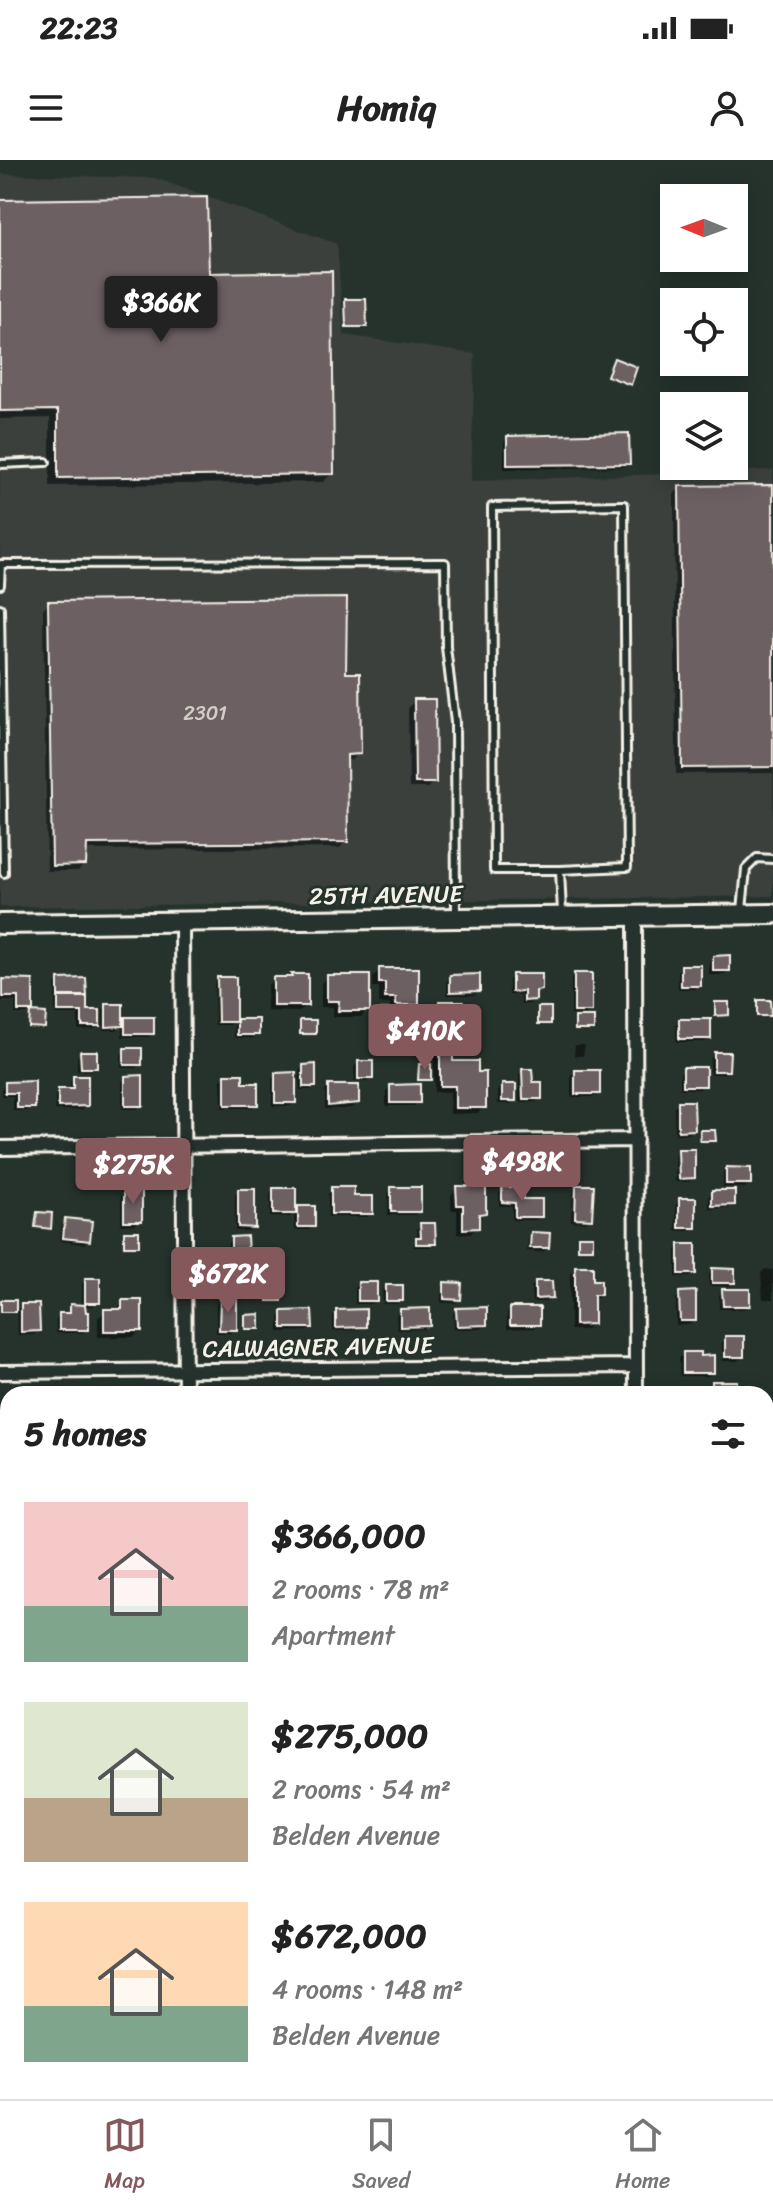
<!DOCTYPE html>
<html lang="en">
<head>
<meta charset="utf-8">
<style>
	body { margin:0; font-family:Sriracha,sans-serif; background:#f2f2f2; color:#222; height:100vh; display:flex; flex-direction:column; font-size:30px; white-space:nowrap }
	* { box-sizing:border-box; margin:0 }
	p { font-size:26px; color:#767676 }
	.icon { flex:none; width:44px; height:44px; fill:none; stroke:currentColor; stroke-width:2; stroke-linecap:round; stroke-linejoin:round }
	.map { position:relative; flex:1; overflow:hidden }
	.drawer { position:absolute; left:0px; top:1226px; width:774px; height:714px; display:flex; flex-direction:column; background:#fff; border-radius:24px 24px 0 0; box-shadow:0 4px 20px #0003 }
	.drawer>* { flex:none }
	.needle { width:52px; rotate:271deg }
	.fabs { position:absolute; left:660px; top:24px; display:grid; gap:16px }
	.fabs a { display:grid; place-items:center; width:88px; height:88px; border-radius:0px; background:#fff; box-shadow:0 4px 20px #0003; font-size:40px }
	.price { position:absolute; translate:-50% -68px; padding:0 18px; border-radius:8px; background:#85585c; color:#fff; font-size:26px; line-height:52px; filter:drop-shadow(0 2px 4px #0008) }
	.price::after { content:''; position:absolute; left:50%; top:48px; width:24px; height:18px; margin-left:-12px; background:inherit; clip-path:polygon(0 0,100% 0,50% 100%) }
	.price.active { background:#222; color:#fff }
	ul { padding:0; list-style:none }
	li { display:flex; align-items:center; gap:24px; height:200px; padding:0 24px }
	li span { display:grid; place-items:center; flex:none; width:224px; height:160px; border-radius:0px; color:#555 }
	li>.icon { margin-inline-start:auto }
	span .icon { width:96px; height:96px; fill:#fffc; stroke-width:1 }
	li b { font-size:34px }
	h2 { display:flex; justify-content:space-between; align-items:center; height:96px; padding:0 24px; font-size:34px }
	.status { display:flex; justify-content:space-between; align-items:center; height:56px; padding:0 40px; background:#fff; direction:ltr }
	.status svg { height:22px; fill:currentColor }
	header { display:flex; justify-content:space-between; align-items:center; height:104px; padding:0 24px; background:#fff; font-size:36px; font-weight:800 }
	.tabs { display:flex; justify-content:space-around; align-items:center; height:112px; border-top:2px solid #e0e0e0; background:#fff; font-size:22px; color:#767676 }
	.tabs a { display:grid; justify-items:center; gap:4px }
	.tabs .active { color:#85585c }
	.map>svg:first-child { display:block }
</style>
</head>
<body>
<div class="status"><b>22:23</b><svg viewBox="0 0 49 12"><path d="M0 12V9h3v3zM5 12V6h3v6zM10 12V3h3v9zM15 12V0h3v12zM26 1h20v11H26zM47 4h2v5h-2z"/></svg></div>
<header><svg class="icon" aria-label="menu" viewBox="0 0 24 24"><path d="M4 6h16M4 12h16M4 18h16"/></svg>Homiq<svg class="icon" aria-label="person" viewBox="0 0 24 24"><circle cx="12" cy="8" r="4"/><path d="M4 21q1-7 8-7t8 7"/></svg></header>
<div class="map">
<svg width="773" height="1939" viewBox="0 0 773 1939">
	<rect width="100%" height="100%" fill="#26332d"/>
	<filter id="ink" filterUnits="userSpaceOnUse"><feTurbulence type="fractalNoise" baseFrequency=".0125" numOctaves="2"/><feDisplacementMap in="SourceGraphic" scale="16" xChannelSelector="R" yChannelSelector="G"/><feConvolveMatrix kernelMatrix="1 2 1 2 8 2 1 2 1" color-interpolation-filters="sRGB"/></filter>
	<g filter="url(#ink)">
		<path fill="#3b403d" d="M0 14 155 18 337 84 344 175 475 194 471 321 773 310V736L0 747Z"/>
		<path fill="#0007" d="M0 42 207 115 332 313 323 322 50 326V258L0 259Z
			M508 278 628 303 624 307 504 309V282Z
			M773 327V613L676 614 674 334 680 328Z
			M49 443 344 515 359 593 352 600H345L346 681 340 688 85 690 84 705 78 711H47L43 449Z
			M415 541 434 622 427 628H409L408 547Z
			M713 798 728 811 724 815H709V802Z
			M682 807 699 825 695 829H678V811Z
			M380 810 417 844 410 850H402V867L398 871H377V855L381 851H390V844H379V828H373V817Z
			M575 815 590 851 586 855H571V819Z
			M513 816 540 830 534 834V840L530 844H521V835H509V820Z
			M328 817 368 850 361 857H333V847H321V823Z
			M451 817 478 831 474 835H447V821Z
			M218 819H234V865L238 861 257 874 253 878H234V861L230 865H215L214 823Z
			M274 819 306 845 299 852 267 851V826Z
			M84 820 85 852 98 865 94 869 78 870V855H55V825L59 821Z
			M4 821 31 850 28 854H15V841H0V825Z
			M440 843 461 856 457 860 436 861V847Z
			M107 846 121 864 126 859 152 873 148 877H122V865L117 870H103V850Z
			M680 861 709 878 705 882H676V865Z
			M575 885H585L583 896H574Z
			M440 888 484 947 478 953 450 954V932H434V894Z
			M125 890 140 904 136 908H121V895Z
			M81 893 95 907 91 911H77V897Z
			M715 894 727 910 723 914H710V899Z
			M358 903 371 918 367 922H355L354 907Z
			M303 907 314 926 310 930H300L299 911Z
			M684 909 704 925 700 929H680V913Z
			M523 911 540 938 536 942H519V915Z
			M576 912 598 933 594 937H571V916Z
			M276 915 294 942 290 946H272V919Z
			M226 916 241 925 256 944 252 948H222L221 920Z
			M74 918 86 946 82 950H55V935L59 931H70V922Z
			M126 918 141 945 137 949H122V922Z
			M6 924 33 947 29 951H13V936H2V928Z
			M502 926 514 940 510 944H498V930Z
			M329 927 357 943 353 947 342 949H325V931Z
			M391 927 418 942 414 946H386V931Z
			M679 943 693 970 689 974H675L674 947Z
			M679 991 693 1018 689 1022H675V995Z
			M727 1009 749 1024 745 1028 723 1027V1013Z
			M577 1027 590 1058 586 1062 571 1061 573 1031Z
			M457 1028 484 1053 477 1060V1068L470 1074H457V1050H451V1035Z
			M332 1029 352 1038 371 1053 367 1057H328V1034Z
			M392 1029 419 1051 415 1055H388V1033Z
			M503 1029 521 1041 540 1056 536 1060H512V1046H499V1033Z
			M274 1030 294 1053 299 1048 313 1066 309 1070H295L294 1052 290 1057H270V1034Z
			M239 1031 253 1067 249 1071H235V1035Z
			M125 1032 140 1060 136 1064 121 1065V1036Z
			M713 1032 733 1044 729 1048 709 1049V1036Z
			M680 1040 694 1067 690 1071H676V1044Z
			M66 1060 88 1080 84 1084 60 1081 62 1064Z
			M421 1065 434 1083 430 1087H413L417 1079V1069Z
			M532 1074 547 1088 543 1092 527 1091 528 1078Z
			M232 1079 246 1091 242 1095H228V1083Z
			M680 1086 694 1113 690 1117H676V1090Z
			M576 1108 599 1135 592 1142V1164L585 1170H570V1114Z
			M765 1109 773 1110V1139H763L761 1113Z
			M713 1110 733 1122 729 1126H709V1114Z
			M86 1120 98 1142 94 1146H83L87 1169 83 1173H56V1159L60 1155H67L71 1146H82V1124Z
			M535 1123 551 1138 547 1142H532L531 1127Z
			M359 1124 375 1140 371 1144H355V1128Z
			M445 1124 459 1139 455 1143H441V1128Z
			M387 1127 401 1140 397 1144H383L382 1131Z
			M723 1131 748 1145 744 1149H719V1135Z
			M680 1134 694 1160 690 1164 676 1165V1138Z
			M220 1141 235 1169 231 1173H216V1145Z
			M123 1142 140 1170 134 1177H98V1158L105 1151H116Z
			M21 1146 38 1171 34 1175H18L17 1150Z
			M511 1149 538 1164 534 1168 507 1169V1153Z
			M457 1150 485 1165 481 1169H454L453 1154Z
			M400 1151 428 1165 424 1169 397 1170 396 1155Z
			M337 1152 364 1166 360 1170 333 1171V1156Z
			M283 1153 311 1167 307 1171 279 1172V1157Z
			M726 1178 742 1197 737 1201H722V1182Z
			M684 1194 712 1212 708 1216H680L679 1198Z
			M7 1275 8 1308H7V1300H1V1282Z
			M0 1344H8V1359L0 1360Z
			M8 1483V1501H5V1486Z
			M4 1607H8V1624H0V1611Z
			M766 1698H773V1716H766Z
			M0 1707H8V1735H2Z
			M766 1812H773V1831H766Z
			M8 1895V1922H6L5 1898Z"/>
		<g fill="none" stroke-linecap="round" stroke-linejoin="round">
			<path stroke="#8f9ea1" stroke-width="4" d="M766 1519 773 1515
				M0 1798H8"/>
		</g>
		<path fill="#6c6063" stroke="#f4f1e8" stroke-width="2" d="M207 37 209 113 332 111 334 314 58 318V250L0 251V40Z
			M345 139H366L367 167H346Z
			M614 198 637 207 631 225 607 216Z
			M629 273 630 304 507 305V276Z
			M773 325V607L682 608 679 326Z
			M347 438 346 513H360L361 594 347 595 348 682 87 684 86 705 52 706 48 441Z
			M414 539H435L436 623H415Z
			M730 795V811H713V796Z
			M681 805H701V826H681Z
			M379 808H419V845H396V838H385V823H379Z
			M574 813H592V852H574Z
			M291 814H308V846H273V817H292Z
			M480 814V831L450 832V815Z
			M512 814H542V830L536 831V840L524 841V831L512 832Z
			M327 815H370V851H338L339 841H327Z
			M217 817H236V862H218Z
			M86 818 87 836H58V819Z
			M3 819 33 820V851H18V837H3Z
			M58 837H87V850H100V866H82V852H58Z
			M757 840H770L771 856H757Z
			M439 841H463V857H439Z
			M715 842H729V855L715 856Z
			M106 844H123V866L106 867Z
			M538 847H551V864H538Z
			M380 849H404V868H380Z
			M30 852 46 853 45 868 29 867Z
			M125 857H154V874H125Z
			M575 857H594V870H575Z
			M237 859H259V875H237Z
			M679 859H711V879H679Z
			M300 860H316V874H300Z
			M440 886H453V901H478V912H486V948H455V926H440Z
			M124 888H142V905H124Z
			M80 891H97V908H81Z
			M714 892H730L729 911H714Z
			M358 901H373V919H358Z
			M316 904V927H303V905Z
			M419 904H431V920H418Z
			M683 907H706V926H683Z
			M522 909H532L533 922H542V939H523Z
			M575 910H600V934H575Z
			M296 912V943H275V913Z
			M225 914H243V923H258V945H225Z
			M143 915V946H125V916Z
			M73 916H88V946L58 947V929H73Z
			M35 921V948H17V933H5V922Z
			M420 924V943H390V925Z
			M502 924H516V941H502Z
			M328 925H359V943L328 946Z
			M678 941H694L695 970 678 971Z
			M700 970H715L716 981H700Z
			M678 989H695V1018L679 1019Z
			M726 1007 751 1008V1024H726Z
			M576 1025H594L592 1059 575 1058Z
			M456 1026H486V1053L479 1054V1068L463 1069V1045H457Z
			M331 1027H354V1036H373V1054H331Z
			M391 1027H421V1052H391Z
			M502 1027H523V1039H542V1057H515V1043L502 1042Z
			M273 1028H296V1054H273Z
			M238 1029H255V1068L238 1067Z
			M124 1030H142V1061H124Z
			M712 1030H735V1045L712 1046Z
			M679 1038H696V1068H679Z
			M298 1046H315V1067H298Z
			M37 1052 52 1053 51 1069 35 1067Z
			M65 1058 92 1061 90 1081 63 1078Z
			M420 1063H435L436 1084H416V1077H421Z
			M124 1071H139V1086H124Z
			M531 1072 550 1073 549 1088H530Z
			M247 1076 248 1092H231V1077Z
			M578 1076H593V1089H578Z
			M679 1084H696V1114H679Z
			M575 1106H593V1120H601V1135H594V1164L575 1165Z
			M712 1108 735 1109V1123H712Z
			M85 1118H100V1143H85Z
			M535 1121H552L553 1138 535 1139Z
			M358 1122H377V1141H358Z
			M444 1122 462 1123 461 1140 444 1139Z
			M268 1125H282V1141H268Z
			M386 1125H403V1141H386Z
			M722 1129H750V1146H723Z
			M696 1131V1161H680L679 1132Z
			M220 1139H237V1170H219Z
			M1 1140H16V1152H1Z
			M122 1140H142V1171H104V1149H122Z
			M21 1144H39L40 1171 21 1172Z
			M70 1144 85 1145 86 1152H89V1170H59V1153H70Z
			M487 1147V1165L457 1166 456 1148Z
			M510 1147H540V1165H510Z
			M430 1148V1166L400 1167V1149Z
			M366 1149V1167L336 1168V1150Z
			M312 1150 313 1168H282V1151Z
			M260 1154V1169H245V1155Z
			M725 1176H744V1197H725Z
			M683 1192H701V1196L714 1195V1213H683Z
			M712 1221H737V1234H712Z
			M0 1704 8 1705V1732H5V1725L0 1724Z
			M766 1880H770V1890H773V1908H766Z"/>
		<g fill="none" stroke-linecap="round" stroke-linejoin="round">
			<defs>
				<path id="service" d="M0 304 46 302
					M0 425 1 404 445 403 446 487 455 562 456 754
					M0 448 4 713
					M560 710H494L492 347 624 345 627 707 560 710 562 753
					M742 750 746 709 757 698 773 699"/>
				<path id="minor" d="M635 756 636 1234
					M182 762 185 1234
					M0 988 636 980
					M0 1212 636 1206
					M0 1436H8
					M766 1651H773
					M0 1660H8
					M649 1932V1939"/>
				<path id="secondary" d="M0 764 773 754"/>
			</defs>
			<use href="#service" stroke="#f4f1e8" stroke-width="12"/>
			<use href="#minor" stroke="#f4f1e8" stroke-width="18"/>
			<use href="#secondary" stroke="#f4f1e8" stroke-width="24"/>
			<use href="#service" stroke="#26332d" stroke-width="6"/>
			<use href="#minor" stroke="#26332d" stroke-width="12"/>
			<use href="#secondary" stroke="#26332d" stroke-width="18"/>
		</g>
	</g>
	<g text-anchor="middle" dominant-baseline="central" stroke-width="6" stroke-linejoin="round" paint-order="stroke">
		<g font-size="20" fill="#d2cdc7">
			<text x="205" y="553">2301</text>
		</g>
		<g font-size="24" fill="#f4f1e8" stroke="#26332d">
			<text transform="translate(386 735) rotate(-1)">25TH AVENUE</text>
			<text transform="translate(318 1187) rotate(-1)">CALWAGNER AVENUE</text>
		</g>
	</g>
</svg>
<div class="fabs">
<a><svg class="needle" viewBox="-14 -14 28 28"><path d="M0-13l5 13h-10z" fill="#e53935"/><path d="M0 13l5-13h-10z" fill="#767676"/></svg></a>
<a><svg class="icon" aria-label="locate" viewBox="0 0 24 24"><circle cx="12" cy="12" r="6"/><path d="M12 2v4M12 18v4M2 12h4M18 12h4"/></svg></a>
<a><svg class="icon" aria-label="layers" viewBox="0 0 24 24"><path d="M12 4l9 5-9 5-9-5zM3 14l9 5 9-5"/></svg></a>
</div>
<b class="price active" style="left:161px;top:184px">$366K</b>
<b class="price" style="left:425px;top:912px">$410K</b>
<b class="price" style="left:522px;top:1043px">$498K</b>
<b class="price" style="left:133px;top:1046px">$275K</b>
<b class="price" style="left:228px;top:1155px">$672K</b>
<section class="drawer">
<h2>5 homes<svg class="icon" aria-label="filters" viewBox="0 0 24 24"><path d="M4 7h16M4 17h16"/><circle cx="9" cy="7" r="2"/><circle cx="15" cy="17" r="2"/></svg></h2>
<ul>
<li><span style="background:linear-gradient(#f6c9c9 65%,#7fa58c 0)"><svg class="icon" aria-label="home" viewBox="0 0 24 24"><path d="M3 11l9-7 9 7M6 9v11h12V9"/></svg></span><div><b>$366,000</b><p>2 rooms · 78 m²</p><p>Apartment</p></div></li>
<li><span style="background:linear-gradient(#dfe7d0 60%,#b9a48a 0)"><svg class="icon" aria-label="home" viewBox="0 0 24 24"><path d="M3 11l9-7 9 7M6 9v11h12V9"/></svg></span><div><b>$275,000</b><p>2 rooms · 54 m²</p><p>Belden Avenue</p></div></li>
<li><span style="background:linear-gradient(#ffd9b3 65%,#7fa58c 0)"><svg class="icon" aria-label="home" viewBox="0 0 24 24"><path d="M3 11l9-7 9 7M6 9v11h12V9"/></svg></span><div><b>$672,000</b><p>4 rooms · 148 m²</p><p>Belden Avenue</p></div></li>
</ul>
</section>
</div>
<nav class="tabs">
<a class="active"><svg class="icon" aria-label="map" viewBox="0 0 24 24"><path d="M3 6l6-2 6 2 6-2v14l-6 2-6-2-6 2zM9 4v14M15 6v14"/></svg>Map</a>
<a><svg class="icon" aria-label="saved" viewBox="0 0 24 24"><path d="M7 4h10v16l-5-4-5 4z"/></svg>Saved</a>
<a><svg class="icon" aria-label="home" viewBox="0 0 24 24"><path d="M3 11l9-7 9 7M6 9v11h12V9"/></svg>Home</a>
</nav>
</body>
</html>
